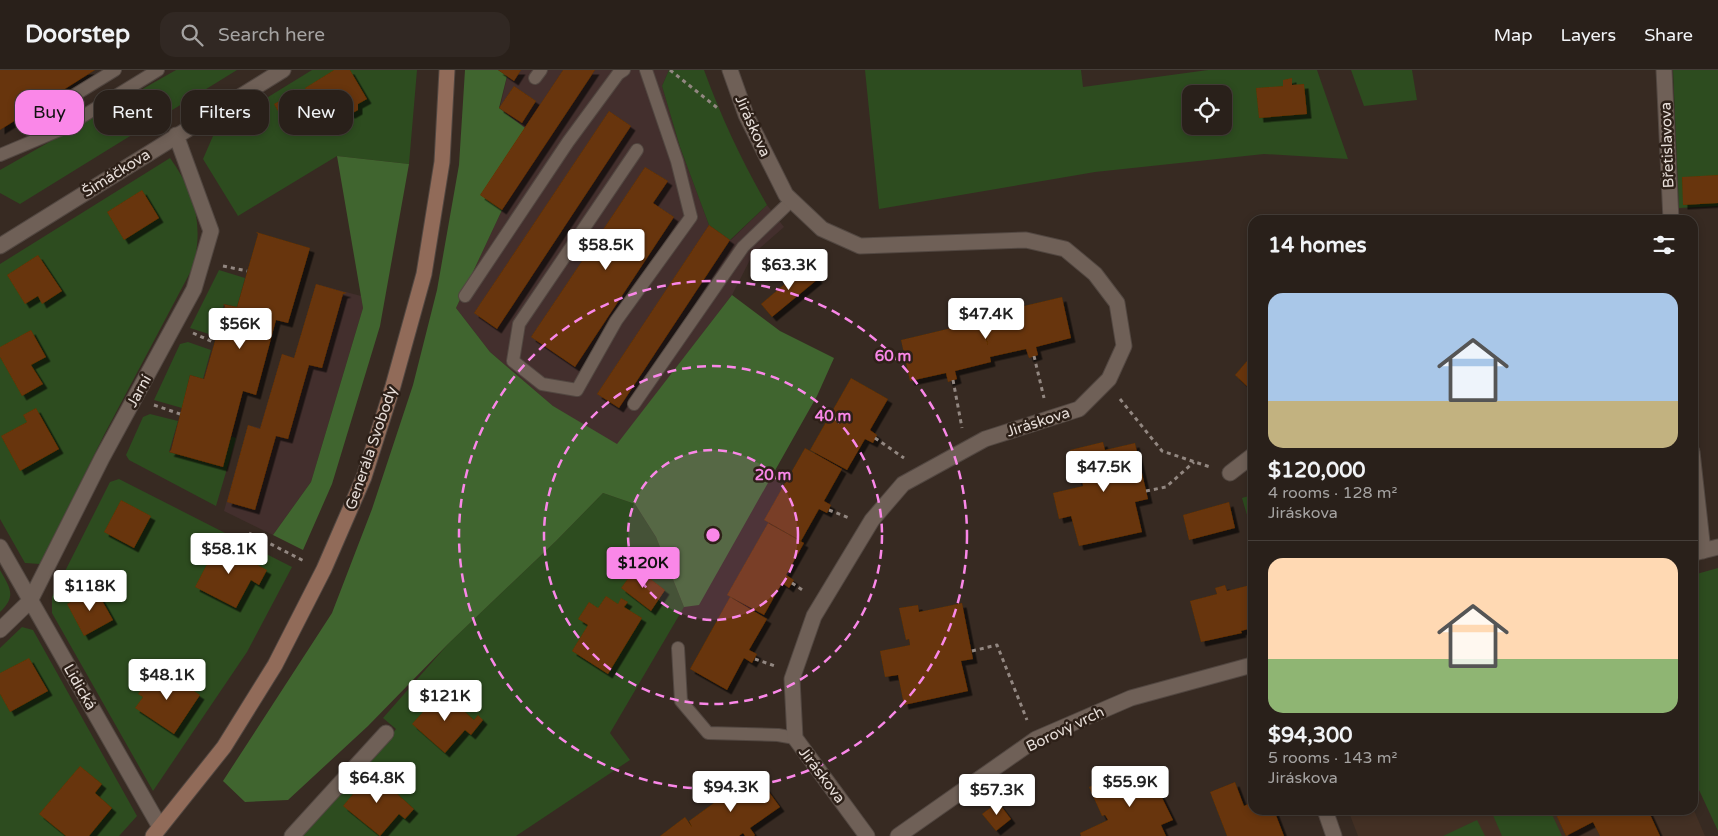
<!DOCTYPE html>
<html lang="en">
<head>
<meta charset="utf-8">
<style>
	body { margin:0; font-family:"Varela Round",sans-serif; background:#312823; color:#f1f3f6; height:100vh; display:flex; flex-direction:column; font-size:19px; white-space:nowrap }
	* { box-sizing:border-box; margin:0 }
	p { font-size:16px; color:#a5a3a2 }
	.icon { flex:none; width:28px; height:28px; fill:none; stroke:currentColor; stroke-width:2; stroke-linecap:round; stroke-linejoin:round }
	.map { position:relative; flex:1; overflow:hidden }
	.side { position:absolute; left:1248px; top:145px; width:450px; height:600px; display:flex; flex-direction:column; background:#29201a; border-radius:15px; box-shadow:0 2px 8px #0003,0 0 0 1px #453e39 }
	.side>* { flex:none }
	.banner { position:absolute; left:15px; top:20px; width:475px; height:45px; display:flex; gap:10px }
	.buttons { position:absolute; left:1182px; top:15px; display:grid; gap:10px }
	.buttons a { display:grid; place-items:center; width:50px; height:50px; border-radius:10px; background:#29201a; box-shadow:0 2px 8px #0003,0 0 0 1px #453e39; font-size:25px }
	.price { position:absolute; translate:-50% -42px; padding:0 11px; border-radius:5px; background:#fff; color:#222; font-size:16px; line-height:32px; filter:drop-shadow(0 1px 2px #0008) }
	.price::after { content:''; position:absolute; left:50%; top:30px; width:15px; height:11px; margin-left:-8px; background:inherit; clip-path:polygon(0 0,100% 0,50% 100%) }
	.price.active { background:#fa87e8; color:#111 }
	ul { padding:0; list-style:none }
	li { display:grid; align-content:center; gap:10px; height:265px; padding:0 20px }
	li+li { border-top:1px solid #453e39 }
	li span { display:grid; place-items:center; height:155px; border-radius:15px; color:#555 }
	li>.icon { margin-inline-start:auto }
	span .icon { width:90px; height:90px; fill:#fffc; stroke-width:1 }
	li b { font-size:21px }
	h2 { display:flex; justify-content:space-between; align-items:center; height:60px; padding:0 20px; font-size:21px }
	.chip { padding:0 18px; border-radius:15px; background:#29201a; box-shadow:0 2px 8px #0003,0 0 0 1px #453e39; font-size:18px; line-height:45px }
	.chip.active { background:#fa87e8; color:#111 }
	header { display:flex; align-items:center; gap:30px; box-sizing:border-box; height:70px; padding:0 25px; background:#29201a; border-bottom:1px solid #453e39 }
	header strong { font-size:24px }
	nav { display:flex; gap:28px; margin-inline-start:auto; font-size:18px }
	.search { width:350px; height:45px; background:#312823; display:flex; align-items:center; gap:12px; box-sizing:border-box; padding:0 18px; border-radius:15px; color:#a5a3a2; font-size:19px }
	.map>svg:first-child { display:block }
</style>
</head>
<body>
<header>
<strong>Doorstep</strong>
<div class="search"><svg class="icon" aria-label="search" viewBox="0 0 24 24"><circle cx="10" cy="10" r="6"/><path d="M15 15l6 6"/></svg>Search here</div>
<nav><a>Map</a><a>Layers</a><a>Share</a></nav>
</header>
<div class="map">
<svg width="1718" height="766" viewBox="0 0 1718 766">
	<defs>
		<filter id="shadow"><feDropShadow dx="4.5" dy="4.5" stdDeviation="0" flood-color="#0009"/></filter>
	</defs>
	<rect width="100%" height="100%" fill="#372a22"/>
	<path fill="#432f2d" d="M498 0H669L662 16 680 77 709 155 731 170 767 135 784 157 753 184 732 225 617 375 554 337 490 282 456 238 502 140 480 125 507 7Z
		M316 214 361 226 363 238 311 412 273 465 224 441 248 355 260 358 282 284 294 288Z"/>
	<path fill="#433024" d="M1693 738 1705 766H1358L1350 745 1363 740H1692Z"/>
	<path fill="#2d4c1f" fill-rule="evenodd" d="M176 0H237L20 134 0 123V100Z
		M312 0H417L409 94 337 86 238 146 203 89 216 59Z
		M669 0H704C721 47 742 91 767 135L730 170 709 155 680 77 662 16Z
		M865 0H1081L1083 17 1208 0H1317L1348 89 1264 84 1095 102 879 139ZM1191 24H1224V56H1191Z
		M1351 0H1412L1417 30 1364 36Z
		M1673 0H1718V136L1679 138Z
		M170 88C195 123 204 155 193 197L104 365 40 494 25 493 0 449V194Z
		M219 200 245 208 237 237 224 234 215 266 190 258Z
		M188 272 211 280 203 309 190 305 182 338 154 330 180 274Z
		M150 344 178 351 169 382 222 397 230 366 236 368 216 436 129 390 126 385 143 347Z
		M119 409 292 497 247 582 153 721 52 543V527L110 412Z
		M603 423 635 434 656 467 684 537 610 663 630 690 516 766H301L396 659 383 648 448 574 556 471Z
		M1252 425V462L1242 428Z
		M1718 498V761L1693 707V505Z
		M0 500C10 518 17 526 0 542Z
		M22 557 33 560 137 746 119 766H0V578Z
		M1499 740H1550L1562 766H1502L1492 743Z
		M1477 750 1485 766H1443Z"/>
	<path fill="#40652f" d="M465 0H498L507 6 499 38 525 58 481 125 502 140 456 238 490 282 553 336 617 374 732 225 780 261 834 288 817 326 699 535 684 537 656 467 635 434 603 423 556 471 448 574 368 656 288 730 245 732 223 711 332 543 372 439 413 315 437 220 459 95Z
		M337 86 409 94 380 256 332 414 303 480 273 465 311 412 363 238Z"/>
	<path fill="#683407" filter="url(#shadow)" d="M0 0H95L0 60Z
		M334 0H350L367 29 358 34V40L351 44 345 42 327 53 305 18Z
		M498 0H521L514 11Z
		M563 0H595L502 140 480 125Z
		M1292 8V15L1304 14 1307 44 1259 48 1256 18 1283 16V10Z
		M514 16 536 31 522 53 499 38Z
		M287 27 300 49 287 57 274 34Z
		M609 41 631 56 497 259 474 243Z
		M645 97 668 111 653 133 674 147 575 297 531 267Z
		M1718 105V133L1683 135 1682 107Z
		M142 120 159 148 124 170 107 142Z
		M709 155 730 170 619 338 597 324Z
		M256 162 310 178 288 253 276 250 256 325 243 321 223 397 169 382 171 380 190 305 204 309 225 236 223 234 237 237 258 164Z
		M38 185 62 221 42 234 38 226 25 234 7 205Z
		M806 196 818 209 772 247 761 234Z
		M316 214 347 223 343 224 322 298 309 295 288 369 276 366 255 440 227 432 248 355 260 359 282 284 294 288Z
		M1062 227 1071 268 1036 277 1038 285 1029 288 1026 279 990 287 991 292 955 301 957 309 948 312 946 303 910 311 901 270 981 251 988 275 981 246Z
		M31 260 46 287 31 295 43 314 22 326 0 287V277Z
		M1252 285V321L1235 305Z
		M851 308 888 329 870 360 877 365 873 373 865 369 847 400 810 380Z
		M36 338 59 379 20 401 1 366 27 352 23 345Z
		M1103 372 1105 380 1135 373 1148 429 1135 432 1142 462 1079 476 1071 446 1059 449 1053 423 1083 416 1082 410 1077 411 1070 380Z
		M805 378 842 399 824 431 831 435 827 443 819 439 801 471 764 450Z
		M121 430 151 446 134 478 104 462Z
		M1229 432 1235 458 1189 470 1183 445Z
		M1252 436V448H1250L1247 438Z
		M768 453 804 473 786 505 794 510 792 513 789 518 782 513 764 545 727 525Z
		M231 472 242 478 239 485 267 500 259 515 251 510 236 538 195 517 218 473 228 479Z
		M636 498 665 520 651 541 621 518Z
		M1225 515 1227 521 1250 515 1252 525V558L1241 561 1242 563 1201 572 1190 531 1217 524 1215 518Z
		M95 518 113 550 84 566 67 534Z
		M606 526 618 534 621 528 628 532 624 537 642 548 608 604 572 581 588 555 578 549 589 532 598 538Z
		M730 527 767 549 749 580 757 584 752 593 744 588 727 620 690 599Z
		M962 533 973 589 961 591 968 621 904 635 898 605 885 607 880 581 910 575 909 569 906 570 899 538 918 535 919 542Z
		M29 588 48 621 10 642 0 624V603Z
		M161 599 200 625 174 664 135 638 143 627 138 624 145 614 149 617Z
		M442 621 474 650 478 645 483 650 471 665 465 660 445 683 412 654Z
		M80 696 102 714 95 723 112 738 89 766H66L39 744Z
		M1148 699 1173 750 1161 755 1166 766H1081L1080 763 1108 750 1105 745 1102 746 1089 717 1107 709 1110 716Z
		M372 701 414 739 405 749 399 744 380 766 343 736Z
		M755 703 780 737 750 758 755 765 754 766H745L743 763 739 766H660L685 747 692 757 689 751Z
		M1235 712 1244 736 1252 732V740H1274L1284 766H1227L1210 722Z
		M998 732 1011 749 996 761 982 744Z
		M1554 740H1648L1660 766H1600L1593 752 1566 766Z"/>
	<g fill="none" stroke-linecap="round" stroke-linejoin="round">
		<defs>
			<path id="lane" d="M535 8 541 0
				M55 37 115 0
				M637 80 519 254 513 291 542 314 577 320 616 251 691 147 677 91 646 0
				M0 85 62 59 158 0
				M465 226 568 72 618 4 624 0
				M634 334 743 177 791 131
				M678 578 681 631 708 663 778 665 795 668"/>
			<path id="street" d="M730 0 746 45 786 125 822 159 860 176 1026 170 1065 179 1095 204 1117 233 1124 276 1109 309 1079 339 985 369 903 414 872 450 814 546 792 609 795 668 867 766
				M1664 0 1671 150
				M0 176 283 0
				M1692 382 1703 481
				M1230 403 1252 386
				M0 477 160 757
				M1694 483 1718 477
				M0 560 30 531 102 388 194 219 211 161 176 65
				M1325 740 1334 766
				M292 766 386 663
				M898 766 1036 669 1131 628 1252 595"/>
			<path id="secondary" d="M153 766 224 677 275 595 324 499 364 407 393 316 424 204 442 92 447 0"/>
		</defs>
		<use href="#lane" stroke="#524741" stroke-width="14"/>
		<use href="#street" stroke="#524741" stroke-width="17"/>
		<use href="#secondary" stroke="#524741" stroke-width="17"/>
		<path stroke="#928781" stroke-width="3" stroke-dasharray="4 4" stroke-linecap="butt" d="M670 0 720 40
			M223 196 247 201
			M193 263 213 272
			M1034 286 1044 328
			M953 310 962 358
			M1120 329 1162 381 1210 397
			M154 335 180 344
			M875 368 904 388
			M1146 421 1166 417 1194 392
			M829 440 849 448
			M249 463 304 491
			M792 513 804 521
			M972 581 997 575 1027 650
			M755 589 775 596"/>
		<use href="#lane" stroke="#6f6057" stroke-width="12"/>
		<use href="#street" stroke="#6f6057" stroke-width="15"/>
		<use href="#secondary" stroke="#916b59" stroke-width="15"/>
	</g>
	<circle cx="713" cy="465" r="85" fill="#fa87e8" fill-opacity=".12"/>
	<g fill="none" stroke="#fa87e8" stroke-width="2.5" stroke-dasharray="9 6">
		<circle cx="713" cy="465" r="85"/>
		<circle cx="713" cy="465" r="169"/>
		<circle cx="713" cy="465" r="254"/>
	</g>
	<g text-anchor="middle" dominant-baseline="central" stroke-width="5" stroke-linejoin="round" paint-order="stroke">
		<g font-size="15" fill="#e7ded9" stroke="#2d2018">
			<text transform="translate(753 56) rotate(66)">Jiráskova</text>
			<text transform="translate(1667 75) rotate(-92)">Břetislavova</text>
			<text transform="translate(116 103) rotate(-32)">Šimáčkova</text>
			<text transform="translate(139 321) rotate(-61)">Jarní</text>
			<text transform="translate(1038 352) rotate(-18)">Jiráskova</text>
			<text transform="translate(371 378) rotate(-71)">Generála Svobody</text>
			<text transform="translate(80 617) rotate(60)">Lidická</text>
			<text transform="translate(1065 659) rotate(-26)">Borový vrch</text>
			<text transform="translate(822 705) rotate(53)">Jiráskova</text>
		</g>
	</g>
	<circle cx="713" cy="465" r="8" fill="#fa87e8" stroke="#2d2018" stroke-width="2.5"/>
	<g font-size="15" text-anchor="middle" font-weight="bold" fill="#fa87e8" stroke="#2d2018" stroke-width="5" stroke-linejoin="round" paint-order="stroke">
		<text x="893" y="291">60 m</text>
		<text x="833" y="351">40 m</text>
		<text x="773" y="410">20 m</text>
	</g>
</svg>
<div class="buttons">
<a><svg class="icon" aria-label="locate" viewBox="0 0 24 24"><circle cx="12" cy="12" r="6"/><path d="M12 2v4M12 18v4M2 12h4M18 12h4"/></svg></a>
</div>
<b class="price" style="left:606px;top:201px">$58.5K</b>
<b class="price" style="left:789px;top:221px">$63.3K</b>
<b class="price" style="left:986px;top:270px">$47.4K</b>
<b class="price" style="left:240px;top:280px">$56K</b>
<b class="price" style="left:1104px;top:423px">$47.5K</b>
<b class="price" style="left:229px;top:505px">$58.1K</b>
<b class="price active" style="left:643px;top:519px">$120K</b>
<b class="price" style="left:90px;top:542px">$118K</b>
<b class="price" style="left:167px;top:631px">$48.1K</b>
<b class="price" style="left:445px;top:652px">$121K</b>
<b class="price" style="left:377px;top:734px">$64.8K</b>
<b class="price" style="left:1130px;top:738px">$55.9K</b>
<b class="price" style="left:731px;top:743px">$94.3K</b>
<b class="price" style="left:997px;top:746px">$57.3K</b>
<div class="banner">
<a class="chip active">Buy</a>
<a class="chip">Rent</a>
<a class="chip">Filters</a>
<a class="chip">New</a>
</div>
<section class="side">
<h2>14 homes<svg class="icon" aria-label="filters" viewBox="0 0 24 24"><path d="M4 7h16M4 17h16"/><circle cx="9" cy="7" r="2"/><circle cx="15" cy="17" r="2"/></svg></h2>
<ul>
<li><span style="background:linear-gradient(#a9c7e8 70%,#c2b280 0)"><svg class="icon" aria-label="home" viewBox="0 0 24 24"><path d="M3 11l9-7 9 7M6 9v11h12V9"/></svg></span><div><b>$120,000</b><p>4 rooms · 128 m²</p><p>Jiráskova</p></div></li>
<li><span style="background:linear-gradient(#ffd9b3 65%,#8fb573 0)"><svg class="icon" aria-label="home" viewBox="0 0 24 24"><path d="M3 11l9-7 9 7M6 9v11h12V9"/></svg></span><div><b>$94,300</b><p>5 rooms · 143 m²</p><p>Jiráskova</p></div></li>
</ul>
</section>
</div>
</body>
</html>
